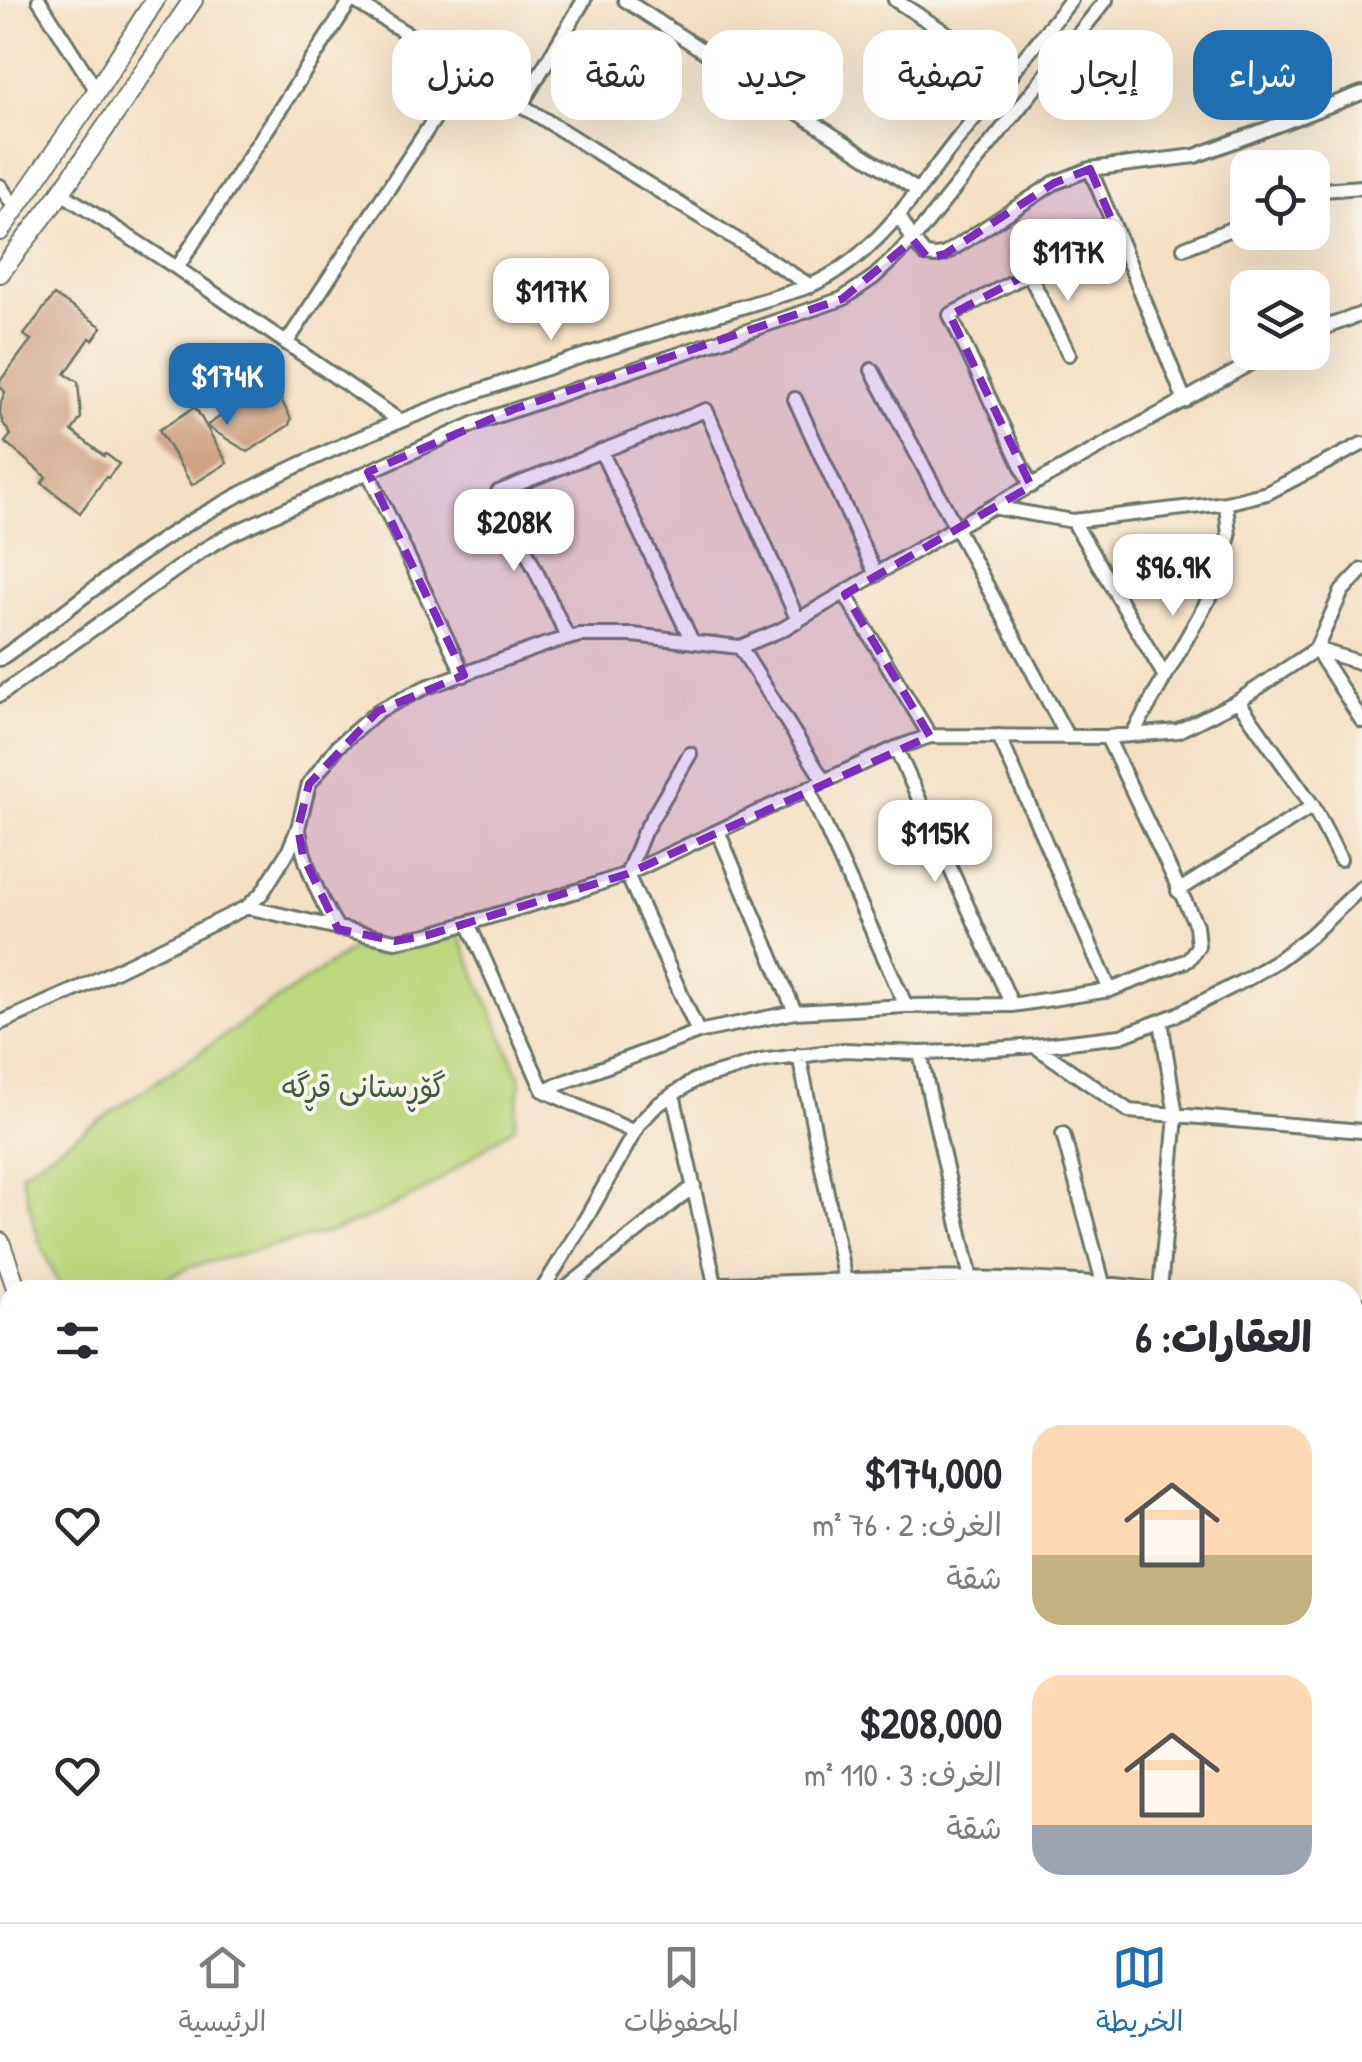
<!DOCTYPE html>
<html lang="ar">
<head>
<meta charset="utf-8">
<style>
	body { margin:0; font-family:"Patrick Hand","Playpen Sans Arabic",sans-serif; background:#f2f2f3; color:#2b2b33; direction:rtl; height:100vh; display:flex; flex-direction:column; font-size:38px; white-space:nowrap }
	* { box-sizing:border-box; margin:0 }
	p { font-size:32px; color:#7c7c81 }
	.icon { flex:none; width:55px; height:55px; fill:none; stroke:currentColor; stroke-width:2; stroke-linecap:round; stroke-linejoin:round }
	.map { position:relative; flex:1; overflow:hidden; direction:ltr }
	.sheet { position:absolute; left:0px; top:1280px; width:1362px; height:642px; display:flex; flex-direction:column; background:#fff; border-radius:30px 30px 0 0; box-shadow:0 10px 40px #0002; direction:rtl }
	.sheet>* { flex:none }
	.hud { position:absolute; left:30px; top:30px; width:1302px; height:90px; direction:rtl; display:flex; gap:20px }
	.fabs { position:absolute; left:1230px; top:150px; display:grid; gap:20px }
	.fabs a { display:grid; place-items:center; width:100px; height:100px; border-radius:20px; background:#fff; box-shadow:0 10px 40px #0002; font-size:50px }
	.price { position:absolute; translate:-50% -85px; padding:0 22px; border-radius:20px; background:#fff; color:#222; font-size:32px; line-height:65px; filter:drop-shadow(0 2px 5px #0008) }
	.price::after { content:''; position:absolute; left:50%; top:60px; width:30px; height:22px; margin-left:-15px; background:inherit; clip-path:polygon(0 0,100% 0,50% 100%) }
	.price.selected { background:#1f6fb2; color:#fff }
	ul { padding:0; list-style:none }
	li { display:flex; align-items:center; gap:30px; height:250px; padding:0 50px }
	li span { display:grid; place-items:center; flex:none; width:280px; height:200px; border-radius:30px; color:#555 }
	li>.icon { margin-inline-start:auto }
	span .icon { width:120px; height:120px; fill:#fffc; stroke-width:1 }
	li b { font-size:42px }
	h2 { display:flex; justify-content:space-between; align-items:center; height:120px; padding:0 50px; font-size:42px }
	.chip { padding:0 35px; border-radius:30px; background:#fff; box-shadow:0 10px 40px #0002; font-size:35px; line-height:90px }
	.chip.selected { background:#1f6fb2; color:#fff }
	.tab-bar { display:flex; justify-content:space-around; align-items:center; height:140px; border-top:2px solid #e1e1e2; background:#fff; font-size:28px; color:#7c7c81 }
	.tab-bar a { display:grid; justify-items:center; gap:5px }
	.tab-bar .selected { color:#1f6fb2 }
	.map>svg:first-child { display:block }
</style>
</head>
<body>
<div class="map">
<svg width="1362" height="1922" viewBox="0 0 1362 1922">
	<rect width="100%" height="100%" fill="#f7f3e8"/>
	<filter id="ink" filterUnits="userSpaceOnUse"><feTurbulence type="fractalNoise" baseFrequency=".01" numOctaves="2"/><feDisplacementMap in="SourceGraphic" scale="20" xChannelSelector="R" yChannelSelector="G"/><feConvolveMatrix kernelMatrix="1 2 1 2 8 2 1 2 1" color-interpolation-filters="sRGB"/></filter>
	<filter id="wash" filterUnits="userSpaceOnUse"><feTurbulence type="fractalNoise" baseFrequency=".0048" numOctaves="4" result="noise"/><feDisplacementMap in="SourceGraphic" scale="40" xChannelSelector="R" yChannelSelector="G"/><feGaussianBlur stdDeviation="2.25" result="paint"/><feColorMatrix in="noise" values="0 0 0 0 0 0 0 0 0 0 0 0 0 0 0 0 0 1.4 0 .05"/><feComposite in="paint" operator="in"/></filter>
	<g filter="url(#wash)">
		<rect width="100%" height="100%" fill="#f4e0c5"/>
		<path fill="#bcd77c" stroke="#6e8a58" stroke-width="2.5" d="M459 935 521 1079 514 1127 424 1191 373 1216 330 1232 190 1267 144 1290H61L38 1238 21 1173 352 949 377 954Z"/>
		<g id="blocks">
			<path fill="#cea385" d="M54 295 102 327 93 340 90 338 65 374 78 382 81 418 72 431 104 456 106 454 119 464 108 478 106 477 80 513 42 483 46 477 5 442 11 435 3 423 0 414 1 402 5 392 0 386V381L31 340 24 335Z
				M250 375 255 382 263 377 269 387 273 384 291 419 289 425 248 452 206 426 227 463 192 485 159 430 195 407 206 426 227 412 221 403 229 398 225 391Z"/>
		</g>
	</g>
	<g filter="url(#ink)">
		<use href="#blocks" fill-opacity="0" stroke="#6a7667" stroke-width="2.5"/>
		<g fill="none" stroke-linecap="round" stroke-linejoin="round">
			<defs>
				<path id="minor" d="M39 0 97 91
					M353 0 811 286
					M625 0 917 190
					M895 0 1012 75
					M521 105 584 0
					M0 186 16 209
					M60 192 177 268 400 421
					M1312 194 1323 190 1362 187
					M898 214 913 240 925 255 936 256 945 254 1054 183 1090 169 1195 156 1362 93
					M1115 228 1185 401
					M1184 248 1248 222
					M177 268 351 0
					M1029 274 1069 354
					M1312 332 1362 314
					M287 342 466 71
					M872 370 1067 736
					M795 399 876 575
					M601 451 692 641
					M368 472 464 675
					M1031 486 950 315 1115 228 1090 169
					M992 507 1073 521 1226 503 1267 493 1362 444
					M1073 521 1164 675
					M845 594 930 736
					M568 638 498 492 706 410 798 621
					M740 647 824 781
					M1316 649 1362 721
					M1316 649 1362 663
					M0 659C70 610 136 551 211 510 396 407 600 350 801 289 875 263 917 188 964 131 999 87 1036 45 1071 0
					M0 695 203 550 229 535 476 423 842 299 874 277 913 240 1106 0
					M1238 701 1313 806 1340 859
					M1132 735 1215 588 1229 536 1226 503
					M999 736 1110 990
					M896 748 1012 1005
					M690 754 644 832 627 874 698 1032
					M808 788 906 1006
					M299 830C304 866 319 898 338 929
					M718 831 795 1012
					M1178 891 1313 806
					M247 907 262 893 289 850 298 828 309 784 338 746 378 711 424 688 547 644 580 635H633L740 647 781 630 956 527 1271 352
					M468 923 543 1090 634 1132
					M0 1023 86 985 247 907 395 941 428 935 580 890 627 874 824 781 896 748 930 736 1107 737 1178 731 1238 701 1316 649 1342 591 1362 570
					M1035 1046 1129 1111 1362 1131
					M920 1053 971 1279
					M799 1055 845 1281
					M543 1090 698 1032 795 1012 906 1006 1012 1005 1110 990 1188 960 1198 946 1196 925 1107 737
					M673 1094 715 1284C862 1281 1011 1270 1157 1290
					M1063 1134 1103 1283
					M542 1290 588 1215 639 1124 656 1106 695 1080 761 1061 844 1050 920 1053 953 1052 1035 1046 1121 1036 1176 1015 1247 979 1278 960 1310 936 1362 887
					M564 1290 694 1186
					M1160 1290 1176 1116 1161 1021
					M1352 1306 1362 1305
					M1352 1364H1362
					M1352 1502 1362 1501
					M1352 1641 1362 1640
					M0 1678 10 1676
					M1352 1796H1362
					M1352 1824H1362
					M633 1912V1922
					M1352 1912V1922"/>
				<path id="tertiary" d="M0 231 93 97 155 0
					M0 273 55 201 193 0
					M0 1242 17 1290
					M593 1912 605 1922"/>
			</defs>
			<use href="#minor" stroke="#6a7667" stroke-width="18"/>
			<use href="#tertiary" stroke="#6a7667" stroke-width="22"/>
			<use href="#minor" stroke="#fff" stroke-width="12"/>
			<use href="#tertiary" stroke="#fff" stroke-width="18"/>
		</g>
	</g>
	<path fill="#7b2cbf" fill-opacity="0.2" stroke="#7b2cbf" stroke-width="8" stroke-dasharray="20 12" stroke-linejoin="round" d="M1090 169 1115 228 950 315 1031 486 845 594 930 736 627 874 428 935 395 941 338 929 303 856 298 828 309 784 378 711 464 675 368 472 514 409 842 299 913 240 928 258 945 254 1054 183Z"/>
	<g text-anchor="middle" dominant-baseline="central" stroke-width="8" stroke-linejoin="round" paint-order="stroke">
		<g font-size="30" fill="#3e5c42" stroke="#f7f3e8">
			<text x="364" y="1086">گۆڕستانی قڕگە</text>
		</g>
	</g>
</svg>
<div class="fabs">
<a><svg class="icon" aria-label="locate" viewBox="0 0 24 24"><circle cx="12" cy="12" r="6"/><path d="M12 2v4M12 18v4M2 12h4M18 12h4"/></svg></a>
<a><svg class="icon" aria-label="layers" viewBox="0 0 24 24"><path d="M12 4l9 5-9 5-9-5zM3 14l9 5 9-5"/></svg></a>
</div>
<b class="price" style="left:1068px;top:304px">$117K</b>
<b class="price" style="left:551px;top:343px">$117K</b>
<b class="price selected" style="left:227px;top:428px">$174K</b>
<b class="price" style="left:514px;top:574px">$208K</b>
<b class="price" style="left:1173px;top:619px">$96.9K</b>
<b class="price" style="left:935px;top:885px">$115K</b>
<div class="hud">
<a class="chip selected">شراء</a>
<a class="chip">إيجار</a>
<a class="chip">تصفية</a>
<a class="chip">جديد</a>
<a class="chip">شقة</a>
<a class="chip">منزل</a>
</div>
<section class="sheet">
<h2>العقارات: 6<svg class="icon" aria-label="filters" viewBox="0 0 24 24"><path d="M4 7h16M4 17h16"/><circle cx="9" cy="7" r="2"/><circle cx="15" cy="17" r="2"/></svg></h2>
<ul>
<li><span style="background:linear-gradient(#ffd9b3 65%,#c2b280 0)"><svg class="icon" aria-label="home" viewBox="0 0 24 24"><path d="M3 11l9-7 9 7M6 9v11h12V9"/></svg></span><div><b>$174,000</b><p>الغرف: 2 · 76 m²</p><p>شقة</p></div><svg class="icon" aria-label="heart" viewBox="0 0 24 24"><path d="M12 20l-8-8c-3-5 5-10 8-4 3-6 11-1 8 4z"/></svg></li>
<li><span style="background:linear-gradient(#ffd9b3 75%,#9aa5b1 0)"><svg class="icon" aria-label="home" viewBox="0 0 24 24"><path d="M3 11l9-7 9 7M6 9v11h12V9"/></svg></span><div><b>$208,000</b><p>الغرف: 3 · 110 m²</p><p>شقة</p></div><svg class="icon" aria-label="heart" viewBox="0 0 24 24"><path d="M12 20l-8-8c-3-5 5-10 8-4 3-6 11-1 8 4z"/></svg></li>
</ul>
</section>
</div>
<nav class="tab-bar">
<a class="selected"><svg class="icon" aria-label="map" viewBox="0 0 24 24"><path d="M3 6l6-2 6 2 6-2v14l-6 2-6-2-6 2zM9 4v14M15 6v14"/></svg>الخريطة</a>
<a><svg class="icon" aria-label="saved" viewBox="0 0 24 24"><path d="M7 4h10v16l-5-4-5 4z"/></svg>المحفوظات</a>
<a><svg class="icon" aria-label="home" viewBox="0 0 24 24"><path d="M3 11l9-7 9 7M6 9v11h12V9"/></svg>الرئيسية</a>
</nav>
</body>
</html>
